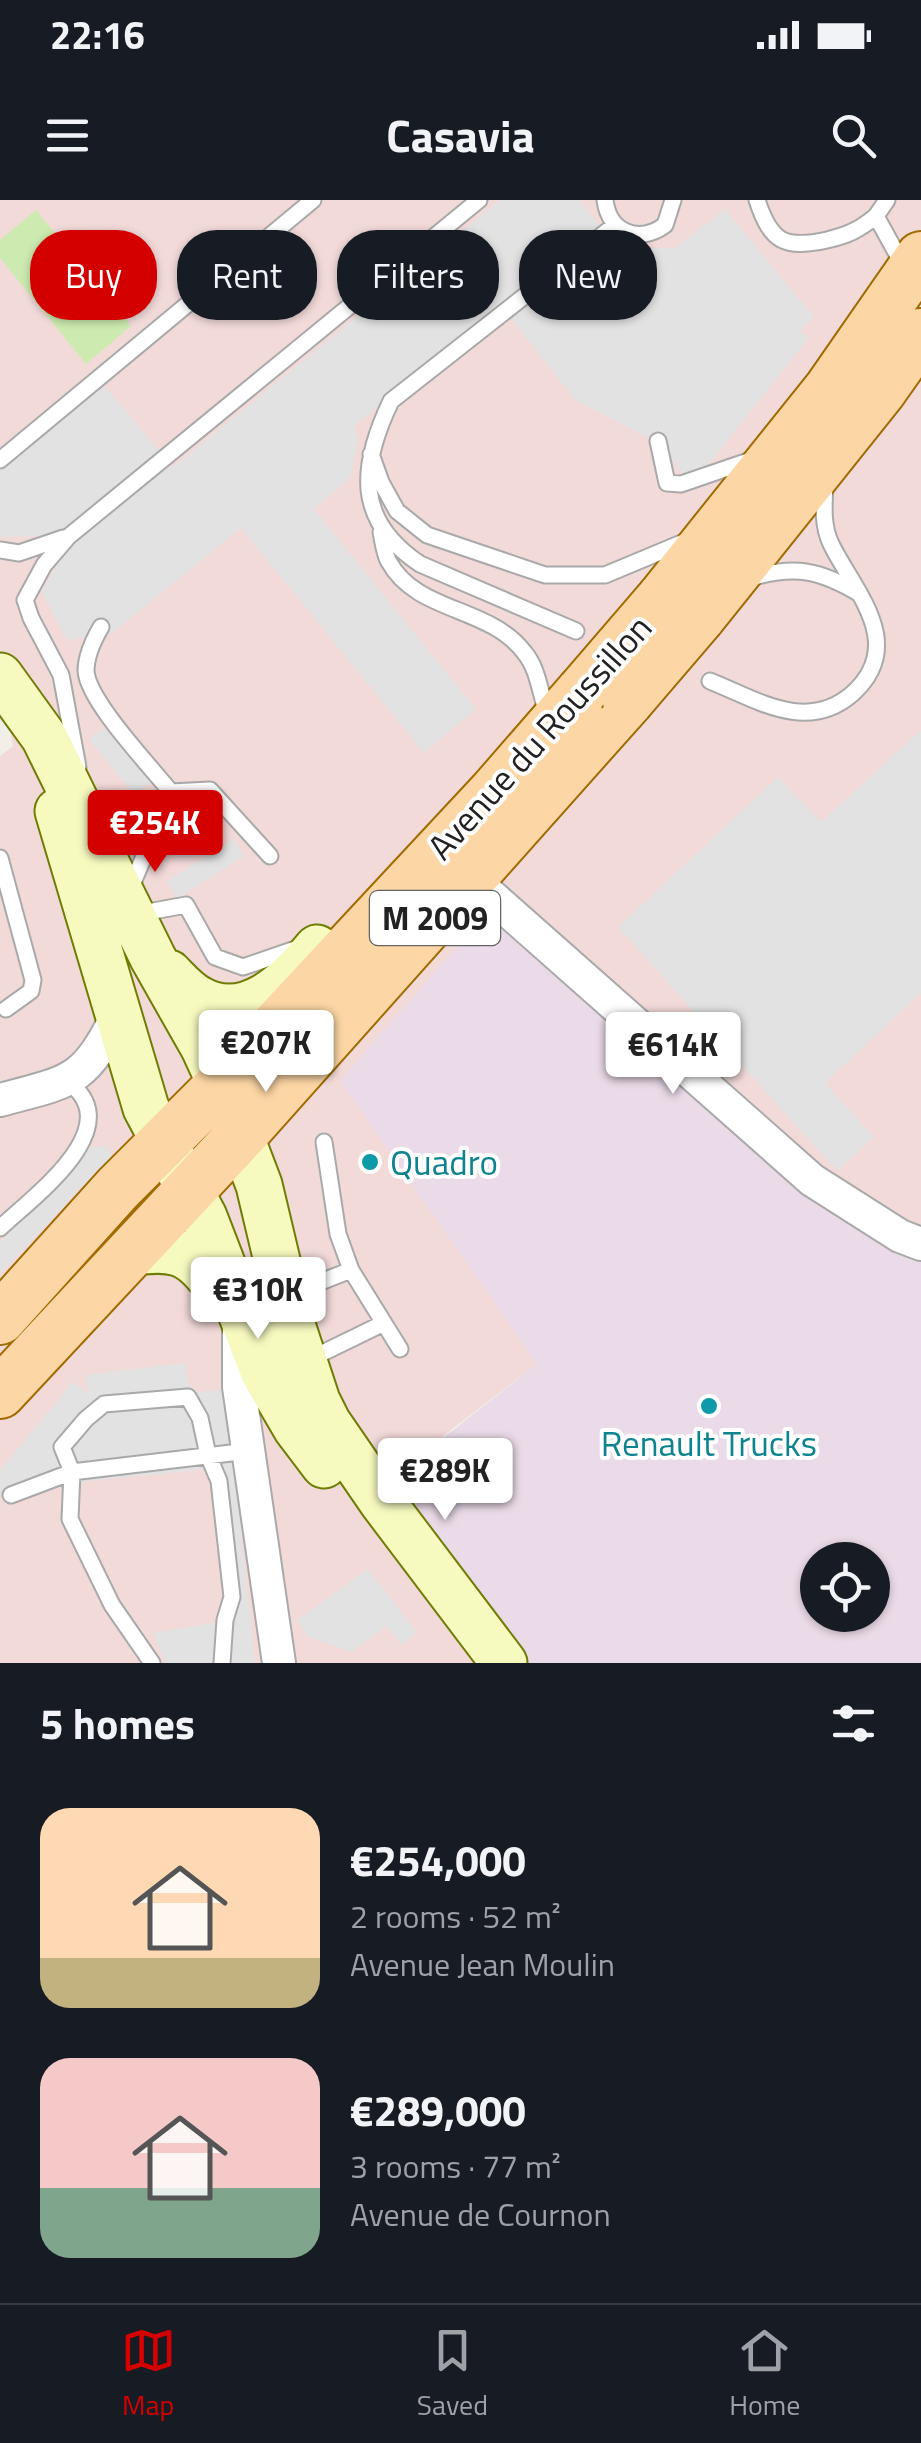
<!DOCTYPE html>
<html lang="en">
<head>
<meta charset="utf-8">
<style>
	body { margin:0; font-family:"Titillium Web",sans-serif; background:#20242c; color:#f1f3f6; height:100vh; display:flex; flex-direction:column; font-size:38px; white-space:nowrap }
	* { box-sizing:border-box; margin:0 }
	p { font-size:32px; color:#9ea1a6 }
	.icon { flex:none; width:55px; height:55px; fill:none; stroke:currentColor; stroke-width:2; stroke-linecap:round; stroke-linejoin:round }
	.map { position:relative; height:1463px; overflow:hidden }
	.details { display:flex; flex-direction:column; background:#171b24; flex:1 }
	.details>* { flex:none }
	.banner { position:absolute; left:30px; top:30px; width:862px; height:90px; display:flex; gap:20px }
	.fabs { position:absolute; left:800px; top:1342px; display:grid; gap:20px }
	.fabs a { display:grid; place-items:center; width:90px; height:90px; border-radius:50%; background:#171b24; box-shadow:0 2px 8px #0004; font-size:50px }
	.price { position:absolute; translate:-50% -85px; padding:0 22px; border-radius:10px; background:#fff; color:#222; font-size:32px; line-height:65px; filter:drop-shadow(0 2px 5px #0008) }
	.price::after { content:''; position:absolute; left:50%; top:60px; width:30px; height:22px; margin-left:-15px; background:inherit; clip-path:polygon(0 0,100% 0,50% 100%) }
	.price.current { background:#d40000; color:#fff }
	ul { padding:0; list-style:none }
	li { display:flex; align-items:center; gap:30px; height:250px; padding:0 40px }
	li span { display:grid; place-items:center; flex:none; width:280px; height:200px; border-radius:30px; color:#555 }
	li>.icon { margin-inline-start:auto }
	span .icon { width:120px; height:120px; fill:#fffc; stroke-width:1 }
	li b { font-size:42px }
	h2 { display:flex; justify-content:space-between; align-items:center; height:120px; padding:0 40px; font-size:42px }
	.pill { padding:0 35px; border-radius:40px; background:#171b24; box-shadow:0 2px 8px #0004; font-size:35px; line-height:90px }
	.pill.current { background:#d40000; color:#fff }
	.status { display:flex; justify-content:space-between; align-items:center; height:70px; padding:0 50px; background:#171b24; direction:ltr }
	.status svg { height:28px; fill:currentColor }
	header { display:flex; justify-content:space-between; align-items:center; height:130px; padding:0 40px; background:#171b24; font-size:45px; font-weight:700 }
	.tab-bar { display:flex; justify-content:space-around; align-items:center; height:140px; border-top:2px solid #363941; background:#171b24; font-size:28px; color:#9ea1a6 }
	.tab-bar a { display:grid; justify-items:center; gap:5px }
	.tab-bar .current { color:#d40000 }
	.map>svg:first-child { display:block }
</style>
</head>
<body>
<div class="status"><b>22:16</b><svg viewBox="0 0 49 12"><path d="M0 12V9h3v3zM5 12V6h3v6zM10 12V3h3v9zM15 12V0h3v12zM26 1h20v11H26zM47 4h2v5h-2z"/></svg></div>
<header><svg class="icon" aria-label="menu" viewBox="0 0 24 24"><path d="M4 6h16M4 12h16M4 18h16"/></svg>Casavia<svg class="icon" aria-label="search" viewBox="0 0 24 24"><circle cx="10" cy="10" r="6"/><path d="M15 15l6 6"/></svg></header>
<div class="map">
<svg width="921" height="1463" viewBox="0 0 921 1463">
	<rect width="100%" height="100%" fill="#f2efe9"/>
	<path fill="#f2dad9" d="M0 0H921V1057L366 916 537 1164 443 1236 499 1463H0V556L13 546 0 476Z"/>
	<path fill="#ebdbe8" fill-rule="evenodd" d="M485 715 808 987 921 1057V1463H499L386 1283 537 1164 340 881ZM818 1360H872V1415H818Z"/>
	<path fill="#cdebb0" d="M36 10 131 126 86 164 0 58V40Z"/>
	<path fill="#e2e2e2" d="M500 0H579L619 49 675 48 725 9 814 117 799 131 809 138 704 270 682 274 662 245 576 201 501 106 354 226 358 241 350 278 314 309 476 509 424 553 241 328 111 434 67 440 42 391 62 357 44 336 0 337V269L103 184 173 267Z
		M104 527 150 582 134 595 89 539Z
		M921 530V793L825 883 874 937 837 971 618 727 778 577 821 622Z
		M234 639 244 656 177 699 167 681Z
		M108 946 112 955 0 1074V1043L89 947Z
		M186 1163 187 1182 196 1192 225 1190 227 1194 255 1463H166L153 1433 236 1419 220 1268 89 1281 3 1296 0 1293V1270L73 1182 88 1194 85 1175Z
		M368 1369 417 1432 402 1445 386 1426 352 1452 308 1437 297 1420Z"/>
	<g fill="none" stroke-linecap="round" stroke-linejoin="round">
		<defs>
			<path id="lane" d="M605 0C609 33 639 44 665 25L673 0
				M757 0C771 43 785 49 827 40 848 35 859 30 876 16
				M887 0 876 16 903 65
				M658 241 667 283 681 284 754 259
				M371 254 381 282 397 311 427 335 545 375H605L684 342
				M0 260 313 0
				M381 332C383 341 384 354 389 362 417 413 489 406 524 452 536 466 539 485 544 503
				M0 350 19 353 63 338
				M750 378C795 365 820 370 860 394
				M101 427C94 439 86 456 86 471 88 501 150 566 171 592L129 692
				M576 431 420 364C354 320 360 266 391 201L615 25
				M710 481C757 500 807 533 852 494 908 444 854 391 831 344 822 325 824 305 825 284
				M78 567 61 475 31 418 25 400 44 365 68 337 479 0
				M171 592 210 590 270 656
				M0 658 33 780 31 791 6 809
				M137 714 186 705 215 757 243 767 301 747
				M324 942 338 1034 351 1070 400 1149
				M0 1028C34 996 130 927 68 882
				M242 1113 351 1070
				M306 1161 384 1123
				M11 1295 72 1272 62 1247 86 1219 104 1204 188 1197 200 1218 208 1255 219 1281 232 1397 225 1420 222 1463
				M152 1463 112 1405 70 1319 72 1272 248 1251"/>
			<path id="street" d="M471 678 812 980 900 1036 921 1044
				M0 900C71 881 84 883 118 814
				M239 1128V1187L279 1463"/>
			<path id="secondary" d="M0 476 44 537 153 758 204 848 221 885 259 985 293 1128 317 1201 328 1223 383 1303 504 1463
				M58 611 146 908 204 1017 264 1173 296 1228 324 1265
				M169 773C178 782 187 793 199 799 246 826 290 781 317 748
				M128 1053C184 1045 192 1054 225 1097"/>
			<path id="primary" d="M662 398 830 188 921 57
				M700 417 880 192 921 134
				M0 1119 118 988 221 885 494 592 582 491
				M0 1193 242 934 628 501"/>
		</defs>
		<use href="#lane" stroke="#a9a9a9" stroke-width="19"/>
		<use href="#street" stroke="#a9a9a9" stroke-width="36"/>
		<use href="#secondary" stroke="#707d05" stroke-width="49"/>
		<use href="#primary" stroke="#a06b00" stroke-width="54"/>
		<use href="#lane" stroke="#fff" stroke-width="15"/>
		<use href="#street" stroke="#fff" stroke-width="32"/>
		<use href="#secondary" stroke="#f7fabf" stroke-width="45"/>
		<use href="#primary" stroke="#fcd6a4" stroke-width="50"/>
		<defs>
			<path id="primary-bridge" d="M582 491 662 398
				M628 501 700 417"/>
		</defs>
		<use href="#primary-bridge" stroke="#a06b00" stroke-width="54" stroke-linecap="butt"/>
		<use href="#primary-bridge" stroke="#fcd6a4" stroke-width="50"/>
	</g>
	<g fill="#0f9aa8" stroke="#fff" stroke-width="4">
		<circle cx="370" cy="962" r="10"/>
		<circle cx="709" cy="1206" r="10"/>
	</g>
	<g text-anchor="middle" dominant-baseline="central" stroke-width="8" stroke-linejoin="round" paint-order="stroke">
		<rect fill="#fff" stroke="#646464" stroke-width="2.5" x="370" y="691" width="130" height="54" rx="8"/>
		<g font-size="32" font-weight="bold" fill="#222">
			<text x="435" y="718">M 2009</text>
		</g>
		<g font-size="35" fill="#222" stroke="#fff">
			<text transform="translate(539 537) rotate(-48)">Avenue du Roussillon</text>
		</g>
		<g font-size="35" fill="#0d838f" stroke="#fff" text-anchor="start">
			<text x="390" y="962">Quadro</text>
			<text x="709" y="1243" text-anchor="middle">Renault Trucks</text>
		</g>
	</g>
</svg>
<div class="fabs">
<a><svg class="icon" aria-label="locate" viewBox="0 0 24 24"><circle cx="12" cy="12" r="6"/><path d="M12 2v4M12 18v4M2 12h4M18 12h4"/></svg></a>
</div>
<b class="price current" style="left:155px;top:675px">€254K</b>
<b class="price" style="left:266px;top:895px">€207K</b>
<b class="price" style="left:673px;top:897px">€614K</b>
<b class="price" style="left:258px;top:1142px">€310K</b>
<b class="price" style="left:445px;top:1323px">€289K</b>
<div class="banner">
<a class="pill current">Buy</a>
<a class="pill">Rent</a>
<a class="pill">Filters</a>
<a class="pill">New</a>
</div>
</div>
<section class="details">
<h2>5 homes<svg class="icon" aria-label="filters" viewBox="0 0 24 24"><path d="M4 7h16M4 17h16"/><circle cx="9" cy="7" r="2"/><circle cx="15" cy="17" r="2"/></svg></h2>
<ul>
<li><span style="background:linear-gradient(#ffd9b3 75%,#c2b280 0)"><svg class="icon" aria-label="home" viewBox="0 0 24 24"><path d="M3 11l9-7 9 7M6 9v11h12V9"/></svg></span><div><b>€254,000</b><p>2 rooms · 52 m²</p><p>Avenue Jean Moulin</p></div></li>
<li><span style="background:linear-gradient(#f6c9c9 65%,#7fa58c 0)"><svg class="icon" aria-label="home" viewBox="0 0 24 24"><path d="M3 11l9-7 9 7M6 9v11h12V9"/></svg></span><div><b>€289,000</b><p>3 rooms · 77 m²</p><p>Avenue de Cournon</p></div></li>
</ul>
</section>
<nav class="tab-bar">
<a class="current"><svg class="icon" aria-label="map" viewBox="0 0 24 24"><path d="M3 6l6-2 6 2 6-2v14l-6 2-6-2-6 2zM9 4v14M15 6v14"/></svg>Map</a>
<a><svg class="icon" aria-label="saved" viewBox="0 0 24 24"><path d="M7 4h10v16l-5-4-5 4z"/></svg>Saved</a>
<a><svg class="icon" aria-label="home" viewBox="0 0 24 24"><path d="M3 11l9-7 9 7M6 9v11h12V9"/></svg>Home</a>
</nav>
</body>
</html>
